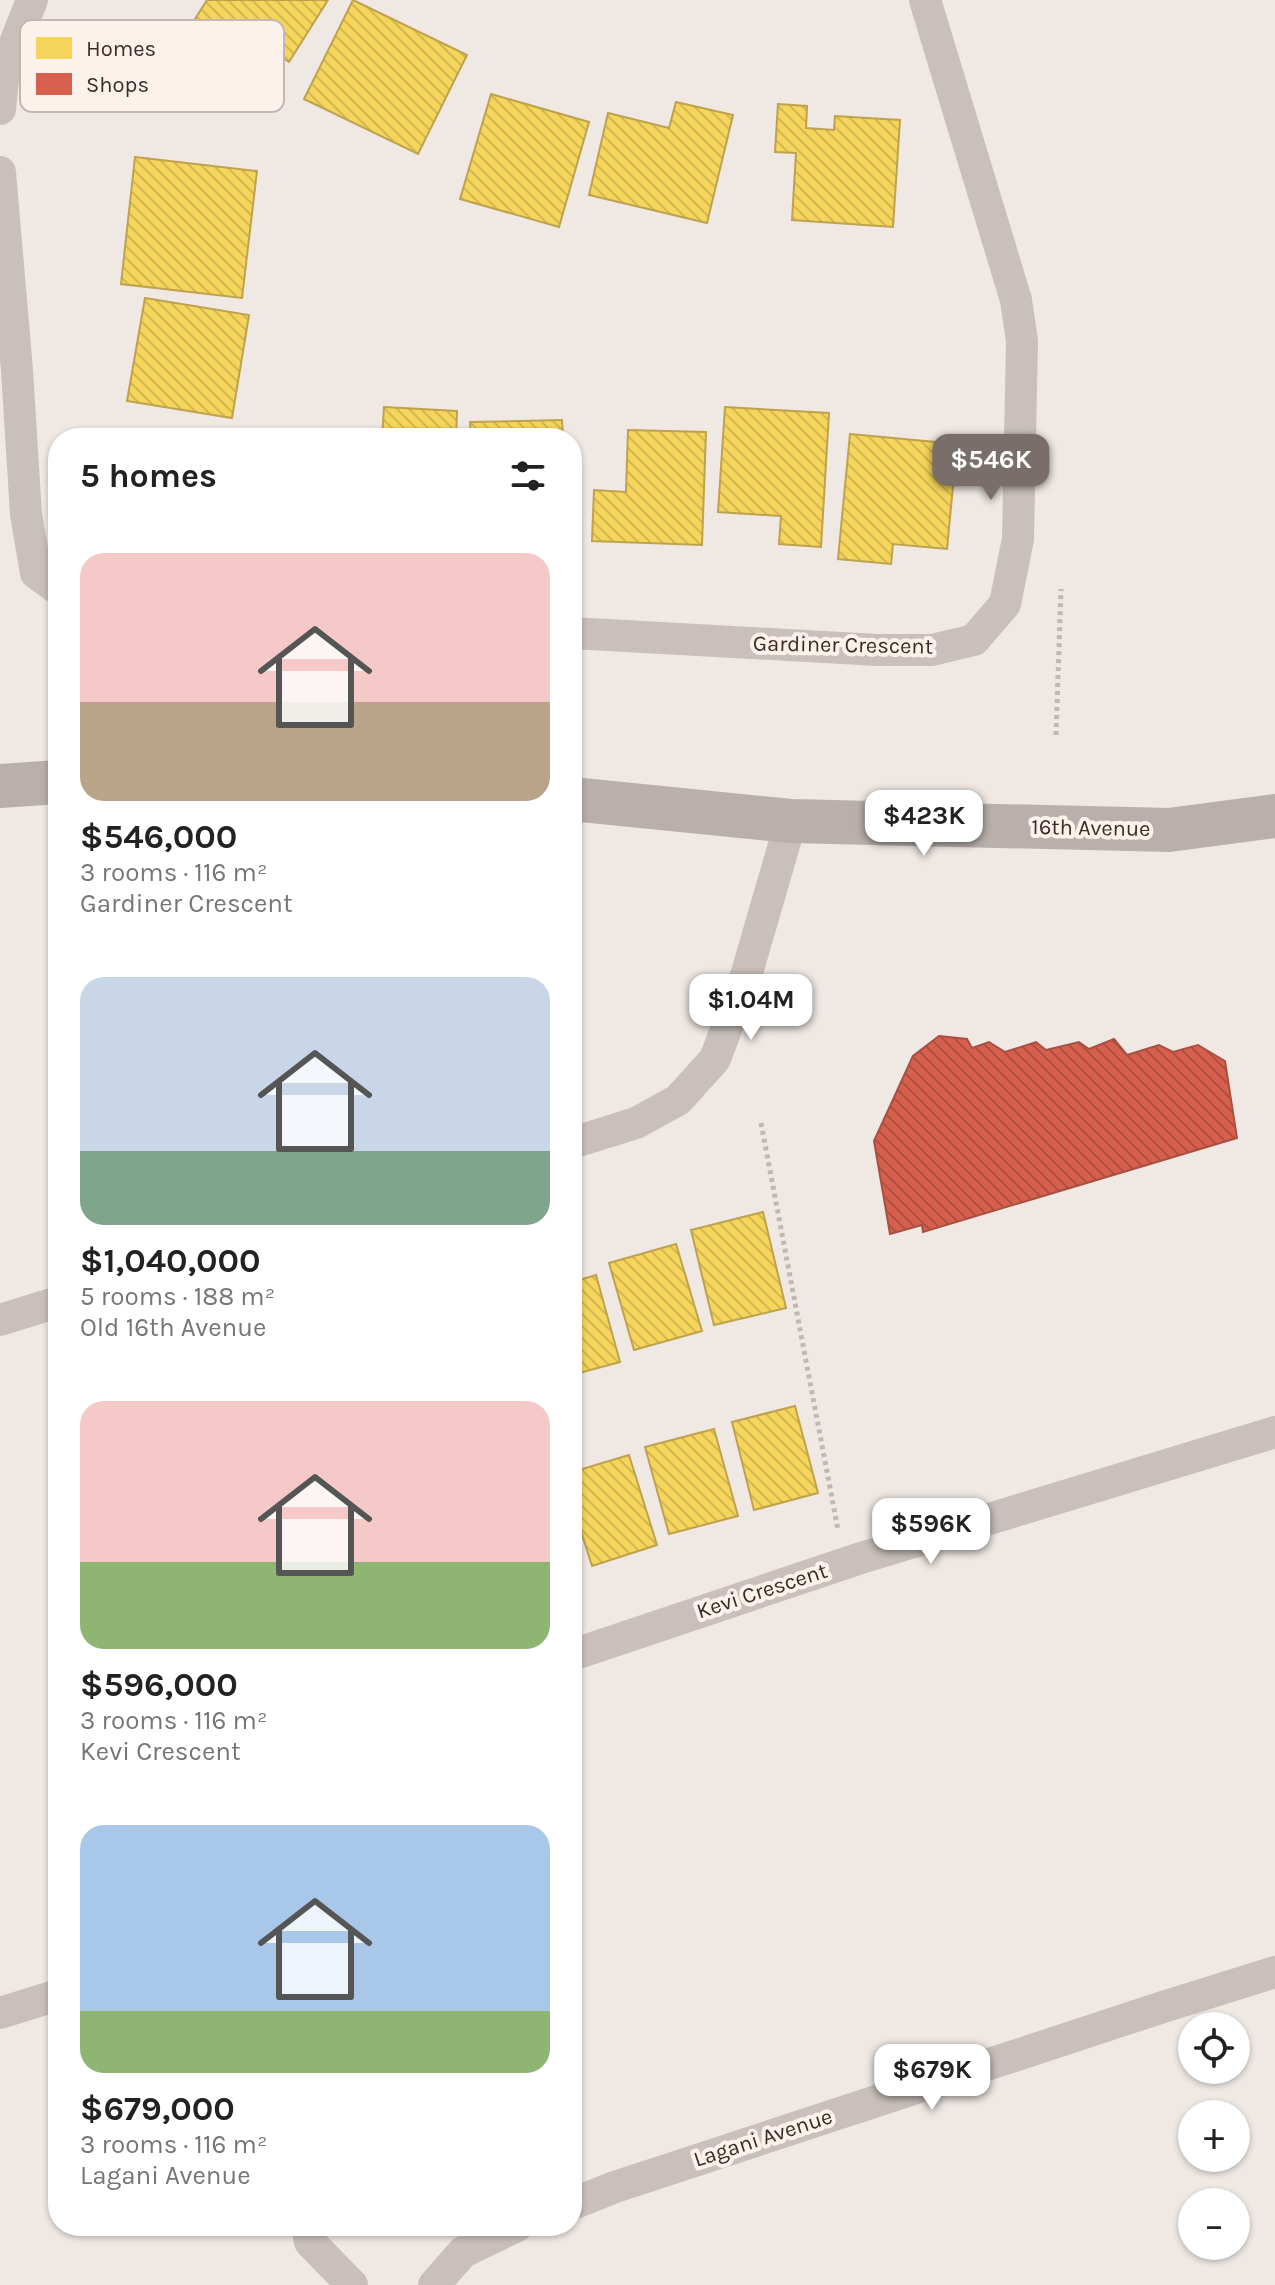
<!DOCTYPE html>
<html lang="en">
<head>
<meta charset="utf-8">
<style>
	body { margin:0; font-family:Karla,sans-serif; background:#f6f6f6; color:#222; height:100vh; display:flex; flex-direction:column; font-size:30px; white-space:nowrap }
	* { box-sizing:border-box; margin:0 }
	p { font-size:26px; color:#767676 }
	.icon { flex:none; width:44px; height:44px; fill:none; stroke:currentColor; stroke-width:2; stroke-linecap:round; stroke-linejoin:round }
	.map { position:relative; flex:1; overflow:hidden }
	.panel { position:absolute; left:48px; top:428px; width:534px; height:1808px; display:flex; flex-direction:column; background:#fff; border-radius:32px; box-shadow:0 2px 6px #0004 }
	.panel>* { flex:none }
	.tools { position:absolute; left:1178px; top:2012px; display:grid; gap:16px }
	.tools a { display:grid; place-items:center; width:72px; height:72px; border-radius:50%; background:#fff; box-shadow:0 2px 6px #0004; font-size:40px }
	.price { position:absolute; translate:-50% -68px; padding:0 18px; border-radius:16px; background:#fff; color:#222; font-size:26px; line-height:52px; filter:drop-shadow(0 2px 4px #0008) }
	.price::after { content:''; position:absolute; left:50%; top:48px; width:24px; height:18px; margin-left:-12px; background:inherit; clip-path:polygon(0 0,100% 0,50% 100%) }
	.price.active { background:#7a6e6a; color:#fff }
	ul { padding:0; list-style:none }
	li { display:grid; align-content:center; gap:16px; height:424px; padding:0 32px }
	li span { display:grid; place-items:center; height:248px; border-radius:24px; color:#555 }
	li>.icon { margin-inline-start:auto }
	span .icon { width:144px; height:144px; fill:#fffc; stroke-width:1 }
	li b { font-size:34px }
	h2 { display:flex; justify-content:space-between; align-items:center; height:96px; padding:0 32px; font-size:34px }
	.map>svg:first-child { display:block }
</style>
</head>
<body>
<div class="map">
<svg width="1275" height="2285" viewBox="0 0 1275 2285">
	<defs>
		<pattern id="homes-back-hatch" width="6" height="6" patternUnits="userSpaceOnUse" patternTransform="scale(2)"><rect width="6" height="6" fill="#f6d55c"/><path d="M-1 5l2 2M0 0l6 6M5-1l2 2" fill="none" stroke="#d4b750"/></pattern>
		<pattern id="shops-back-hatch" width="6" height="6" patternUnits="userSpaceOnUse" patternTransform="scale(2)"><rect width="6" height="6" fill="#d6604d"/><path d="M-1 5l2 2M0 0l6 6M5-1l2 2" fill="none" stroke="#af4f40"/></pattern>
	</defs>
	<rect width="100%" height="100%" fill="#efe8e3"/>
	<path fill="url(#homes-back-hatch)" stroke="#bea24d" stroke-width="2" d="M207 0H328L289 62 260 44 248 63 190 27Z
		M353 0 467 55 418 154 304 99Z
		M491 94 589 122 559 227 460 199Z
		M676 102 733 115 707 223 589 195 608 113 669 128Z
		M778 104 807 106 806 128 834 130 835 116 900 120 893 227 792 220 796 153 775 152Z
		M135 157 257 171 242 298 121 284Z
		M145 298 249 315 232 418 127 401Z
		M384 407 457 411 456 438H382Z
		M725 407 829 413 821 547 779 544 781 516 718 512Z
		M562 420 563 438H471L470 422Z
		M628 430 706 432 702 545 592 541 594 490 626 492Z
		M850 434 957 444 947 549 893 544 891 564 838 559Z
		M572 472H575L576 536H572Z
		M763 1212 786 1308 714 1325 691 1230Z
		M676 1244 702 1331 634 1350 609 1263Z
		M596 1275 620 1362 572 1375V1282Z
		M795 1406 818 1493 754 1510 732 1422Z
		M714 1429 738 1516 669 1534 645 1447Z
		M629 1455 657 1545 592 1566 572 1503V1472Z"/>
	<path fill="url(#shops-back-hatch)" stroke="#a85042" stroke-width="2" d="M939 1036 967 1039 972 1048 989 1042 1005 1052 1036 1042 1046 1050 1079 1042 1089 1049 1114 1039 1127 1055 1159 1045 1173 1052 1198 1045 1225 1061 1237 1138 923 1232 922 1225 890 1234 874 1141 913 1056Z"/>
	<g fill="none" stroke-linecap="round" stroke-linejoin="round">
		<path stroke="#c2b8b3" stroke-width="5" stroke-dasharray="4 4" stroke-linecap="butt" d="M1056 735 1061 589
			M761 1123 838 1530"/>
		<path stroke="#c9c0bb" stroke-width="32" d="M0 109 4 71 32 0
			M0 172 17 370 26 514 36 573 58 589
			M572 633 878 650H932L974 640 1005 604 1018 539 1022 341 1016 300 925 0
			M572 1143 636 1123 678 1100 715 1059 746 976 791 821
			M0 1320 58 1302
			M572 1655 861 1558 1275 1432
			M0 2013 58 1995
			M572 2204 615 2187 1163 2007 1275 1972
			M307 2226 310 2242 352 2285
			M434 2285 463 2252 517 2226"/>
		<path stroke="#b9b0ab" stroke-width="44" d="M0 786 58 782
			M572 799 791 821 1169 830 1275 816"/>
	</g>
	<g text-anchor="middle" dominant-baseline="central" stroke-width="8" stroke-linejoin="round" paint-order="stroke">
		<g font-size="22" fill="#3b2c29" stroke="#fcf2eb">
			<text transform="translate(843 645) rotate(1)">Gardiner Crescent</text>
			<text transform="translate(1091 828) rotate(1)">16th Avenue</text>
			<text transform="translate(762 1591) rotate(-18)">Kevi Crescent</text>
			<text transform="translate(763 2138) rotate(-18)">Lagani Avenue</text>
		</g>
	</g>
	<rect x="20" y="20" width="264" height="92" rx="12" fill="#fcf2eb" stroke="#c2b7b1" stroke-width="2"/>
	<rect x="36" y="37" width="36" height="22" fill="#f6d55c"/>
	<rect x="36" y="73" width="36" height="22" fill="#d6604d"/>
	<g font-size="22" fill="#3b2c29">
		<text x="86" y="56">Homes</text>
		<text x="86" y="92">Shops</text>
	</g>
</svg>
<div class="tools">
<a><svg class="icon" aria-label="locate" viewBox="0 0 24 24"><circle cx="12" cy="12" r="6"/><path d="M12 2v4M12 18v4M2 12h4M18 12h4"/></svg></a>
<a>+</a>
<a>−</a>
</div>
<b class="price active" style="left:991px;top:502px">$546K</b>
<b class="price" style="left:924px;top:858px">$423K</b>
<b class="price" style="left:751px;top:1042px">$1.04M</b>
<b class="price" style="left:931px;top:1566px">$596K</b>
<b class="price" style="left:932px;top:2112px">$679K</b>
<section class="panel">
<h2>5 homes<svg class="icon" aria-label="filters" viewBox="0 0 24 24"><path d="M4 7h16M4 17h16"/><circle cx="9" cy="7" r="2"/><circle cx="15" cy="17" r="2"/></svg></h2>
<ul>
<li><span style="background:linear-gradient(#f6c9c9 60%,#b9a48a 0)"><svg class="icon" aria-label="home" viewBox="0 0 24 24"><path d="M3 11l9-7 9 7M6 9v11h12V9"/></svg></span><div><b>$546,000</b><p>3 rooms · 116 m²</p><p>Gardiner Crescent</p></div></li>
<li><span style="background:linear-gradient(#c9d6e8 70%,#7fa58c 0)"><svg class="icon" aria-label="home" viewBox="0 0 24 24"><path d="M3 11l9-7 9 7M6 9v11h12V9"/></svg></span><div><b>$1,040,000</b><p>5 rooms · 188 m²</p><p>Old 16th Avenue</p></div></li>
<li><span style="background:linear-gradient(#f6c9c9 65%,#8fb573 0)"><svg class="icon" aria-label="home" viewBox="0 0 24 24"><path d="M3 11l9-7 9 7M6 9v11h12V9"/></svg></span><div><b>$596,000</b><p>3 rooms · 116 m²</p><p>Kevi Crescent</p></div></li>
<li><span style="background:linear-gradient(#a9c7e8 75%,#8fb573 0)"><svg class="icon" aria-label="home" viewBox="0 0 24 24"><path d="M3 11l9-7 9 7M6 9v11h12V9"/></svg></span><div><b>$679,000</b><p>3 rooms · 116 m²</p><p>Lagani Avenue</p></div></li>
</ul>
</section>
</div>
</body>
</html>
